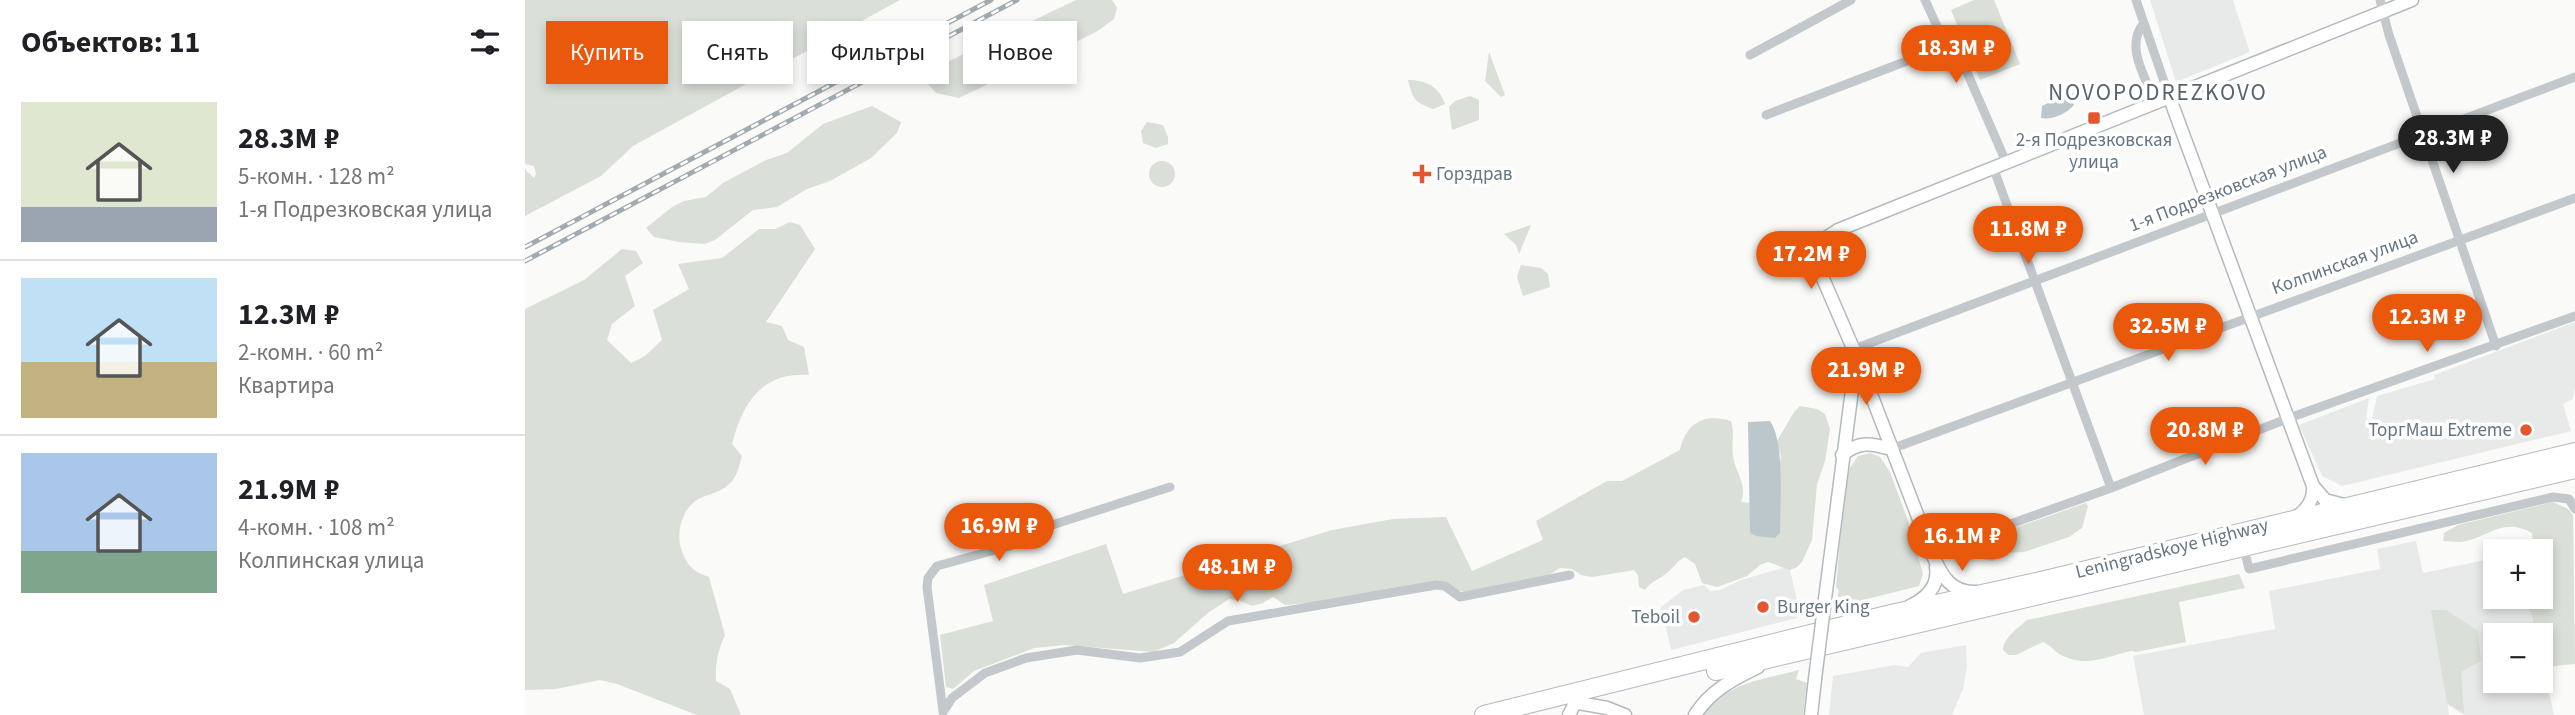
<!DOCTYPE html>
<html lang="ru">
<head>
<meta charset="utf-8">
<style>
	body { margin:0; font-family:"Source Sans 3",sans-serif; background:#f6f6f6; color:#202124; height:100vh; display:flex; flex-direction:column; font-size:26px; white-space:nowrap }
	* { box-sizing:border-box; margin:0 }
	p { font-size:23px; color:#757577 }
	.icon { flex:none; width:38px; height:38px; fill:none; stroke:currentColor; stroke-width:2; stroke-linecap:round; stroke-linejoin:round }
	.map { position:relative; flex:1; overflow:hidden }
	.side { display:flex; flex-direction:column; background:#fff; width:525px }
	.side>* { flex:none }
	.hud { position:absolute; left:21px; top:21px; width:665px; height:63px; display:flex; gap:14px }
	.fabs { position:absolute; left:1958px; top:539px; display:grid; gap:14px }
	.fabs a { display:grid; place-items:center; width:70px; height:70px; border-radius:0px; background:#fff; box-shadow:0 4px 10px #0003; font-size:35px }
	.price { position:absolute; translate:-50% -60px; padding:0 16px; border-radius:24px; background:#ea580c; color:#fff; font-size:23px; line-height:46px; filter:drop-shadow(0 2px 4px #0008) }
	.price::after { content:''; position:absolute; left:50%; top:42px; width:21px; height:16px; margin-left:-10px; background:inherit; clip-path:polygon(0 0,100% 0,50% 100%) }
	.price.current { background:#222; color:#fff }
	ul { padding:0; list-style:none }
	li { display:flex; align-items:center; gap:21px; height:175px; padding:0 21px }
	li+li { border-top:2px solid #e0e0e0 }
	li span { display:grid; place-items:center; flex:none; width:196px; height:140px; border-radius:0px; color:#555 }
	li>.icon { margin-inline-start:auto }
	span .icon { width:84px; height:84px; fill:#fffc; stroke-width:1 }
	li b { font-size:30px }
	h2 { display:flex; justify-content:space-between; align-items:center; height:84px; padding:0 21px; font-size:30px }
	.pill { padding:0 24px; border-radius:0px; background:#fff; box-shadow:0 4px 10px #0003; font-size:24px; line-height:63px }
	.pill.current { background:#ea580c; color:#fff }
	main { display:flex; flex:1; min-height:0 }
	.map>svg:first-child { display:block }
</style>
</head>
<body>
<main>
<section class="side">
<h2>Объектов: 11<svg class="icon" aria-label="filters" viewBox="0 0 24 24"><path d="M4 7h16M4 17h16"/><circle cx="9" cy="7" r="2"/><circle cx="15" cy="17" r="2"/></svg></h2>
<ul>
<li><span style="background:linear-gradient(#dfe7d0 75%,#9aa5b1 0)"><svg class="icon" aria-label="home" viewBox="0 0 24 24"><path d="M3 11l9-7 9 7M6 9v11h12V9"/></svg></span><div><b>28.3M ₽</b><p>5-комн. · 128 m²</p><p>1-я Подрезковская улица</p></div></li>
<li><span style="background:linear-gradient(#bfe0f5 60%,#c2b280 0)"><svg class="icon" aria-label="home" viewBox="0 0 24 24"><path d="M3 11l9-7 9 7M6 9v11h12V9"/></svg></span><div><b>12.3M ₽</b><p>2-комн. · 60 m²</p><p>Квартира</p></div></li>
<li><span style="background:linear-gradient(#a9c7e8 70%,#7fa58c 0)"><svg class="icon" aria-label="home" viewBox="0 0 24 24"><path d="M3 11l9-7 9 7M6 9v11h12V9"/></svg></span><div><b>21.9M ₽</b><p>4-комн. · 108 m²</p><p>Колпинская улица</p></div></li>
</ul>
</section>
<div class="map">
<svg width="2050" height="715" viewBox="0 0 2050 715">
	<rect width="100%" height="100%" fill="#fafaf8"/>
	<path fill="#e8e9e9" d="M1625 0H1708L1725 52 1651 82Z
		M2050 322V387L2048 399 2038 404 2046 431 1817 486 1797 476 1774 425 1844 398 1841 418 1847 419 1852 396 1910 379 1909 375Z
		M1891 541 1898 573 1970 558V597H1998L2007 617 2011 635H1970V681H2016V656L2029 715H1939L1923 705 1924 715H1619L1608 656 1750 629 1744 591 1855 569 1852 549Z
		M1264 566 1274 608 1272 618 1146 650 1136 607 1158 590 1179 585 1185 591 1195 590 1216 580Z
		M1441 645 1442 667 1438 689 1427 715H1304L1308 676 1370 665 1383 667 1396 653Z"/>
	<path fill="#dadfd7" d="M0 0H375L108 146 76 176 0 216V169L9 178 11 174 9 166 0 164Z
		M551 0H587L592 8 589 19 571 32 434 98 411 93 395 75Z
		M1449 0H1469L1495 64 1455 80 1426 10Z
		M964 52 980 95 976 97 960 81Z
		M883 80C900 80 914 86 920 104L908 109C889 102 888 99 883 80Z
		M945 96 954 100V120L927 130 924 107 930 101Z
		M347 106 376 122 372 133 346 158 305 181 282 189 252 207 228 210 190 240 179 244 154 242 129 237 121 228 147 207 159 201 181 197 198 183 241 160 262 153 298 124Z
		M622 122 638 125 643 137V144L631 148 618 143 616 131Z
		M624 174a13 13 0 1 1 26 0a13 13 0 1 1-26 0Z
		M265 222 275 225 290 249 241 322 257 326 263 340 279 347 284 375C238 371 217 403 207 444L217 456C214 466 212 478 203 485 194 494 179 494 169 502 150 519 149 552 169 570 173 573 179 575 184 577L200 635C193 651 190 663 191 681L205 689 216 715H172L92 684 75 680 31 689 0 690V309L59 280 97 249 111 251 118 263 100 276 110 306 87 324 82 340 106 363 120 356 137 340 128 310 164 289 153 264 197 258 234 229H250Z
		M1006 225 994 254 991 245 979 234Z
		M996 265 1016 268 1023 274 1025 287 998 296 992 277Z
		M1275 406 1292 409 1300 414 1305 429 1300 461 1292 484 1287 540 1277 562 1272 567 1265 570 1243 562 1235 565 1222 576 1192 587 1177 583 1170 564 1160 557C1151 562 1150 566 1143 572 1135 579 1126 581 1120 590L1114 587 1113 575 1109 570 1067 577 1056 575 1047 569 1035 568 1019 578 941 592 931 590 923 583 811 601 760 605 748 597 738 603 727 606 716 601 704 599 684 612 649 643 628 652 540 645 509 648 449 671 428 689 421 687 415 635 468 621 459 585 581 544 598 594 807 530 868 519 921 517 947 571 1018 540 1011 521 1082 481H1097L1155 450C1161 422 1180 413 1206 421 1210 434 1206 444 1208 456 1210 472 1223 485 1216 502L1225 503V533L1254 468 1256 456 1251 443 1269 412Z
		M1345 453 1355 457 1365 472 1382 518 1398 574 1394 586 1310 607 1314 590 1311 587 1321 474 1333 456Z
		M2028 502 2043 509 2048 515 2050 664 2019 667 2016 635H2011L2007 617 1998 597H2016V551H1999L2005 548 2008 541 2007 533C1976 516 1963 539 1935 542 1929 542 1923 541 1918 541L1919 533 1933 525Z
		M1561 503 1563 506 1557 528 1544 537 1499 552 1482 553 1467 561 1452 558 1437 562 1425 558 1427 550Z
		M1714 574 1720 588 1654 602 1661 642 1611 652 1606 651C1579 657 1562 668 1536 655 1529 651 1526 645 1518 642L1491 655H1484L1478 650C1479 637 1493 628 1502 620Z
		M1906 610H1921L1953 631 1956 661 1936 672 1939 713 1922 703Z
		M1274 670 1271 679 1282 683 1278 715H1177C1205 681 1234 681 1274 670Z"/>
	<path fill="#bbc7cb" d="M1549 93V105C1541 114 1527 120 1516 118L1517 106 1533 98Z
		M1245 421C1260 442 1255 504 1255 533L1250 538 1231 536 1225 533 1223 422Z"/>
	<g fill="none" stroke-linecap="round" stroke-linejoin="round">
		<defs>
			<path id="secondary" d="M1644 96 1788 486 1800 500 1819 505
				M1317 455C1334 441 1346 443 1366 449
				M1771 517C1782 510 1789 499 1788 486
				M1451 592C1426 593 1417 576 1408 556L1331 355 1296 274 1294 262 1296 246 1299 239 1313 230 1887 0
				M1300 599 1331 359
				M1385 606C1402 598 1414 586 1411 567
				M1054 703 1082 708 1100 715
				M1044 715 1049 705
				M1170 715C1185 691 1208 679 1233 667
				M1286 715 1290 679"/>
			<path id="highway" d="M1191 671 2050 469
				M959 715 1366 614 1520 580 2050 452"/>
		</defs>
		<use href="#secondary" stroke="#b3babf" stroke-width="15"/>
		<use href="#highway" stroke="#b4b9bd" stroke-width="20"/>
		<path stroke="#c3c8cc" stroke-width="9" d="M1400 0 1421 46 1432 55 1441 70 1481 162
			M1611 0 1644 96
			M1855 0 1864 35 1971 346
			M1619 23C1599 46 1621 78 1630 102
			M1225 55 1326 0
			M1241 115 1421 46
			M1468 167 1586 488
			M1329 349 2050 77
			M1366 449 2050 198
			M1719 549 1724 569 2028 497 2044 499 2050 509
			M1408 556 1424 546 1586 488 1764 418 2050 316
			M418 711 402 587 403 578 412 566 499 542 521 527 645 487
			M418 712 427 698 460 673 501 658 552 650 615 658 655 652 703 621 911 585 920 586 935 597 1045 575"/>
		<use href="#secondary" stroke="#fff" stroke-width="12"/>
		<use href="#highway" stroke="#fff" stroke-width="18"/>
		<defs>
			<path id="rail" d="M0 247 466 0
				M0 261 492 0"/>
		</defs>
		<use href="#rail" stroke="#a2aab0" stroke-width="5"/>
		<use href="#rail" stroke="#fff" stroke-width="2.5" stroke-dasharray="8" stroke-linecap="butt"/>
		<defs>
			<path id="secondary-bridge" d="M1290 679 1300 599"/>
		</defs>
		<use href="#secondary-bridge" stroke="#b3babf" stroke-width="15" stroke-linecap="butt"/>
		<use href="#secondary-bridge" stroke="#fff" stroke-width="12"/>
	</g>
	<g fill="#e4572e" stroke="#fff" stroke-width="2.5">
		<rect x="1562" y="111" width="14" height="14" rx="3.5"/>
		<path d="M893.5 163.5h7v7h7v7h-7v7h-7v-7h-7v-7h7z"/>
		<circle cx="2001" cy="430" r="7"/>
		<circle cx="1238" cy="607" r="7"/>
		<circle cx="1169" cy="617" r="7"/>
	</g>
	<g text-anchor="middle" dominant-baseline="central" stroke-width="7" stroke-linejoin="round" paint-order="stroke">
		<g font-size="19" fill="#657683" stroke="#fff" text-anchor="start">
			<text x="1569" y="140" text-anchor="middle">2-я Подрезковская<tspan x="1569" dy="22">улица</tspan></text>
			<text x="911" y="174">Горздрав</text>
			<text x="1987" y="430" text-anchor="end">ТоргМаш Extreme</text>
			<text x="1252" y="607">Burger King</text>
			<text x="1155" y="617" text-anchor="end">Teboil</text>
		</g>
		<g font-size="19" fill="#657683" stroke="#fff">
			<text transform="translate(1703 189) rotate(-21)">1-я Подрезковская улица</text>
			<text transform="translate(1820 263) rotate(-20)">Колпинская улица</text>
			<text transform="translate(1647 549) rotate(-14)">Leningradskoye Highway</text>
		</g>
		<g font-size="23" letter-spacing="2" fill="#57646e" stroke="#fff">
			<text x="1633" y="92">NOVOPODREZKOVO</text>
		</g>
	</g>
</svg>
<div class="fabs">
<a>+</a>
<a>−</a>
</div>
<b class="price" style="left:1431px;top:85px">18.3M ₽</b>
<b class="price current" style="left:1928px;top:175px">28.3M ₽</b>
<b class="price" style="left:1503px;top:266px">11.8M ₽</b>
<b class="price" style="left:1286px;top:291px">17.2M ₽</b>
<b class="price" style="left:1902px;top:354px">12.3M ₽</b>
<b class="price" style="left:1643px;top:363px">32.5M ₽</b>
<b class="price" style="left:1341px;top:407px">21.9M ₽</b>
<b class="price" style="left:1680px;top:467px">20.8M ₽</b>
<b class="price" style="left:474px;top:563px">16.9M ₽</b>
<b class="price" style="left:1437px;top:573px">16.1M ₽</b>
<b class="price" style="left:712px;top:604px">48.1M ₽</b>
<div class="hud">
<a class="pill current">Купить</a>
<a class="pill">Снять</a>
<a class="pill">Фильтры</a>
<a class="pill">Новое</a>
</div>
</div>
</main>
</body>
</html>
